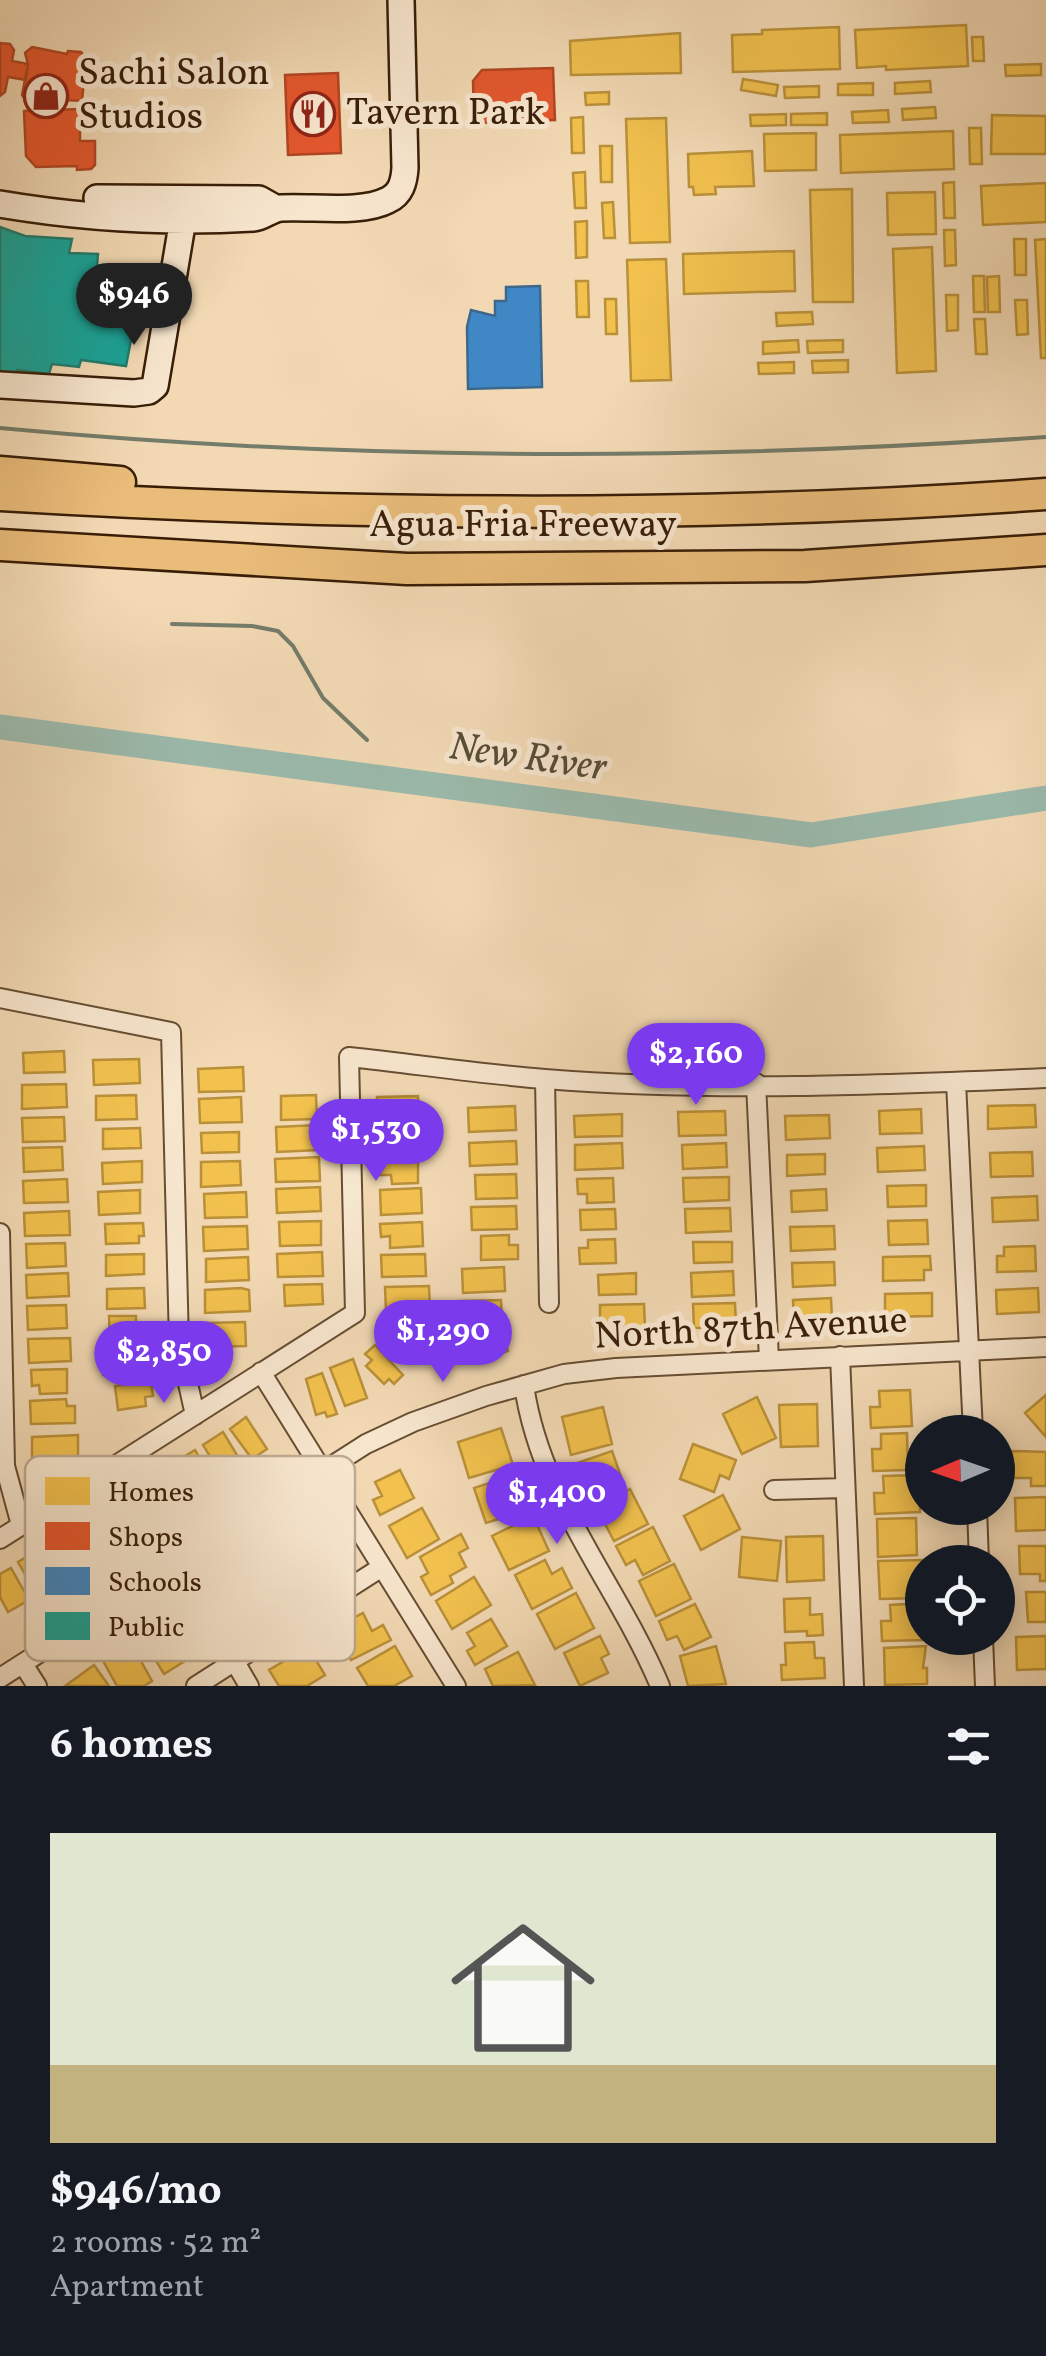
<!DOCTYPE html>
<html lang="en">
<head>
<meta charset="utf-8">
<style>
	body { margin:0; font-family:Vollkorn,serif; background:#20242c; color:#f1f3f6; height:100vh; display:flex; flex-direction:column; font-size:38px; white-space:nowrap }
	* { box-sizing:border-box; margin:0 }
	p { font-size:32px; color:#9ea1a6 }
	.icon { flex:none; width:55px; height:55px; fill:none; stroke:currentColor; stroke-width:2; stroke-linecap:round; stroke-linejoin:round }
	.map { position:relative; height:1686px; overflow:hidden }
	.details { display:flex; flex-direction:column; background:#171b24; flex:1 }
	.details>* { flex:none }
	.needle { width:65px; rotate:268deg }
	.buttons { position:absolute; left:905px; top:1415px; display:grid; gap:20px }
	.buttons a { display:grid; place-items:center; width:110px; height:110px; border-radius:50%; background:#171b24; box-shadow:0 5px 25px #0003; font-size:50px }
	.price { position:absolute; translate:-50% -85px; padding:0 22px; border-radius:35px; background:#7c3aed; color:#fff; font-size:32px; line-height:65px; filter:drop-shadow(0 2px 5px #0008) }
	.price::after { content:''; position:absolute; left:50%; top:60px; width:30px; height:22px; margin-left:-15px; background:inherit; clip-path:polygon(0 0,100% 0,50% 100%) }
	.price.active { background:#222; color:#fff }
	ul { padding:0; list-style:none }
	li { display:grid; align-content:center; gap:20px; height:530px; padding:0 50px }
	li+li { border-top:2px solid #363941 }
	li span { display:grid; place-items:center; height:310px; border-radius:0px; color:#555 }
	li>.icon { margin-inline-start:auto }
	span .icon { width:180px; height:180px; fill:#fffc; stroke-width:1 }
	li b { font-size:42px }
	h2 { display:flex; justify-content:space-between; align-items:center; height:120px; padding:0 50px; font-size:42px }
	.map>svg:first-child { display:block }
</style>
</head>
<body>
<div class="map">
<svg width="1046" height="1686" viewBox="0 0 1046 1686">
	<rect width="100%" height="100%" fill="#f2d9b4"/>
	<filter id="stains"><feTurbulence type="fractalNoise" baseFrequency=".002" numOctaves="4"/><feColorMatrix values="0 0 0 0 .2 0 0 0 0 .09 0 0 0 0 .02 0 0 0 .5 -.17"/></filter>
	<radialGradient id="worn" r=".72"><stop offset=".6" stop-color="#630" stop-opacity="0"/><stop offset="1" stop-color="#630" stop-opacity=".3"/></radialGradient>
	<path fill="#f2c14e" stroke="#ba9039" stroke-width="2.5" d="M966 25 968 66 886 70V66L857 68 855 30Z
		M839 27 840 69 733 72 732 35 762 34V30Z
		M680 33 681 73 571 75 570 41Z
		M972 37H983L984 61H973Z
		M1041 64V75L1006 76 1005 65Z
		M743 79 778 85 776 96 741 90Z
		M930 81 931 92 895 94V83Z
		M873 83V95H838V84Z
		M819 86V97L785 98 784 87Z
		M609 92V104L586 105 585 93Z
		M935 107 936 118 903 120 902 109Z
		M888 110 889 122 853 123 852 112Z
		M827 113V125H791V114Z
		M786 114V125L751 126 750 115Z
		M992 115 1046 116V154H991Z
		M583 117 584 153H572L571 118Z
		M666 118 670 242 630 243 626 119Z
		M969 128H981L982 164H970Z
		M953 131 954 169 841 173 840 135Z
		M816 133V170L765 171 764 134Z
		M600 146H612V182H601Z
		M752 151 754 186 715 187 716 194 694 195 693 187H689L688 154Z
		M585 172 586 208H575L573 173Z
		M954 182 955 218H944L943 183Z
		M1046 183V222L983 225 981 186Z
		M852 189 853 302H813L810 190Z
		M935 192 936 234 888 235 887 193Z
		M613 202 615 238H604L602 203Z
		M587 221V257L576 258 575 222Z
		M944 230H955L956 265 945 266Z
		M1014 239H1026V275H1015Z
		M1046 239V358H1041L1035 240Z
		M932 247 936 371 897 373 893 249Z
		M794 251 795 291 684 294 683 254Z
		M666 259 671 380 631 381 627 260Z
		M973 276H984L985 312H974Z
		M999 276 1000 312H988L987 277Z
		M576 281H588L589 317H577Z
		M946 295H958V330L947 331Z
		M605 299H616L617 334H606Z
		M1015 300H1027L1028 334 1017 335Z
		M812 312 813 324 777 326 776 313Z
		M974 319H985L987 354H976Z
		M798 340 799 352 763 354V342Z
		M843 340V352L808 353 807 341Z
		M848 360V372L813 373 812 361Z
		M794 362V373L759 374 758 363Z
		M64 1051 65 1072 24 1073 23 1053Z
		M139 1059 140 1083 94 1085 93 1060Z
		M243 1067 244 1091 199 1092 198 1069Z
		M66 1084 67 1107 22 1109V1085Z
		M136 1095 137 1119 96 1120V1096Z
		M316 1095 317 1119 281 1120V1096Z
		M418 1096 419 1120 378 1122 377 1097Z
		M241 1097 242 1122 200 1123 199 1099Z
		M1035 1105 1036 1127 988 1129V1106Z
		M515 1106 516 1130 469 1132 468 1108Z
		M921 1109 922 1133 880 1134 879 1111Z
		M725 1111 726 1135 679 1136 678 1112Z
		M622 1114V1136L575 1137 574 1116Z
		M829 1115 830 1138 786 1140 785 1116Z
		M64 1117 65 1141 23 1142 22 1118Z
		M318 1125 319 1150 277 1152 276 1127Z
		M140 1128 141 1148 103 1149V1129Z
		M419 1129V1152L379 1153 378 1130Z
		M239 1132V1152L202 1153 201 1133Z
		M516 1141 517 1164 470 1166 469 1143Z
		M622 1143 623 1168 575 1170V1145Z
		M726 1143 727 1167 683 1169 682 1145Z
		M924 1146 925 1170 878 1172 877 1148Z
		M62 1147 63 1170 24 1172 23 1148Z
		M1032 1152 1033 1176 991 1177 990 1153Z
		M825 1154V1174L787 1176V1155Z
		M319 1157 320 1181 276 1182 275 1159Z
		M418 1159V1183L392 1184 391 1175H379V1161Z
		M142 1161V1182L103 1184 102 1163Z
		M240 1161 241 1185 201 1187V1162Z
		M516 1174 517 1198 476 1199 475 1175Z
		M729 1177V1200L684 1202 683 1178Z
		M613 1178 614 1202 587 1203V1194H578L577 1179Z
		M67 1179 68 1202 24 1203 23 1181Z
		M926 1185V1206L888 1207 887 1186Z
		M320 1187 321 1211 277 1213 276 1189Z
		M421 1188 422 1213 381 1215 380 1190Z
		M826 1189 827 1210 792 1212 791 1191Z
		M140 1190V1213L99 1215 98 1192Z
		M246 1192 247 1217 205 1218 204 1194Z
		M1037 1196 1038 1220 993 1222 992 1198Z
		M516 1206 517 1229 472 1230 471 1207Z
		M730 1208 731 1231 686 1233 685 1209Z
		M615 1209 616 1229 581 1230 580 1210Z
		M69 1211 70 1235 25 1236 24 1213Z
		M927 1220 928 1244 889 1245 888 1221Z
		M321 1221V1245L280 1246 279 1222Z
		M422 1222 423 1246 390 1248V1236L381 1237 380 1224Z
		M143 1223 144 1236H139V1243L106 1244 105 1224Z
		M247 1226 248 1249 204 1251 203 1227Z
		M834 1226 835 1249 791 1251 790 1227Z
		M509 1235V1245H518V1259L481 1260V1236Z
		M615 1239 616 1263 580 1264 579 1248H588V1240Z
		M693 1242H732V1262L694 1263Z
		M65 1243 66 1266 27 1268 26 1244Z
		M1035 1246 1036 1271 997 1272V1256H1004V1247Z
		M322 1252 323 1276 278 1277 277 1254Z
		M144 1254V1274L106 1276V1255Z
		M425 1254 426 1276 382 1277 381 1255Z
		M930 1256 931 1270H924V1280L883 1281V1257Z
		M248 1257 249 1280 206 1282V1259Z
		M834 1262 835 1285 793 1287 792 1263Z
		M504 1267 505 1291 463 1293 462 1269Z
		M733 1271 734 1295 692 1297 691 1273Z
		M68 1273 69 1296 27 1298 26 1275Z
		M636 1273V1294L599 1295 598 1275Z
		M322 1284 323 1304 285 1306 284 1285Z
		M429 1286 430 1309 386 1311 385 1287Z
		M144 1288 145 1308 107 1309V1289Z
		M241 1288 249 1290 250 1311 205 1313V1290Z
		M1038 1288 1039 1312 997 1314 996 1290Z
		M932 1293V1316L885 1317V1294Z
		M831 1298 832 1319 794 1320 793 1300Z
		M501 1300 502 1324 460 1326 459 1301Z
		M735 1303 736 1327 694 1328 693 1304Z
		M644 1304 645 1326 600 1328V1305Z
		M66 1305 67 1328 28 1330 27 1306Z
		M109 1316H136V1325H145L146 1339 110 1340Z
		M387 1319 422 1327 417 1350 391 1344 393 1335 384 1333Z
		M245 1322 246 1346 211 1347V1337H206L205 1323Z
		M501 1328 508 1351 476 1361 469 1338Z
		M70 1338 71 1361 29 1363 28 1339Z
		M375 1345 403 1375 394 1384 389 1379 384 1384 366 1366 372 1360 365 1354Z
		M148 1349 149 1374 103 1375 102 1351Z
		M353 1359 367 1398 345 1406 330 1368Z
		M67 1369V1393L40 1394 39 1385 32 1386 31 1370Z
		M322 1373 337 1414 327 1417 325 1412 316 1415 306 1379Z
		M151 1381 153 1396 145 1397 146 1406 118 1410 115 1386Z
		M910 1390 912 1426 871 1428 870 1407H880L879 1391Z
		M1046 1395V1437L1025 1413Z
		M757 1397 776 1438 742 1454 723 1414Z
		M66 1399 67 1406H75V1423L31 1424 30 1401Z
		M817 1404 818 1446 781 1447 779 1405Z
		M603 1407 612 1444 571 1455 562 1417Z
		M246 1417 267 1449 252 1459 230 1429Z
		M501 1428 513 1465 469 1478 458 1442Z
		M223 1432 243 1465 223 1478 203 1445Z
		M907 1433 908 1470 873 1471 872 1449H881V1434Z
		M78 1435V1459L32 1460V1437Z
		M693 1444 736 1460 729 1479 720 1475 714 1492 680 1479Z
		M195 1450 214 1483 197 1493 177 1461Z
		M612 1451 625 1488 591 1500 577 1463Z
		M1012 1451 1046 1452V1486H1031V1478H1012Z
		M400 1470 414 1498 380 1515 373 1500 382 1496 375 1482Z
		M517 1474 523 1494 513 1497 518 1513 486 1523 474 1488Z
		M919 1475 920 1512 875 1514 874 1493H884L883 1476Z
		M630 1489 648 1524 614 1541 603 1520 612 1515 605 1502Z
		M723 1495 740 1529 701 1550 684 1516Z
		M1046 1497V1530L1016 1531 1015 1498Z
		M422 1508 439 1539 407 1558 389 1526Z
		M533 1516 549 1551 509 1570 492 1536Z
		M916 1518 917 1555 878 1557 877 1519Z
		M653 1527 670 1561 643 1575 635 1560 626 1565 616 1546Z
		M461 1534 468 1548 459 1553 466 1567 450 1576 453 1583 431 1595 421 1577 428 1573 420 1557Z
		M823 1536 824 1580 787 1582 786 1537Z
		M742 1537 781 1541 777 1581 739 1577Z
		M1019 1546H1046V1581H1040V1574H1020Z
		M38 1550 62 1589 41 1602 18 1562Z
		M545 1560 552 1574 562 1568 572 1588 532 1609 515 1575Z
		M923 1560 922 1598 880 1599 878 1561Z
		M674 1564 691 1599 656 1616 639 1581Z
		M11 1568 29 1600 8 1612 0 1597V1574Z
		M474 1577 491 1605 452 1629 436 1601Z
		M1026 1592H1046V1622H1028Z
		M576 1593 594 1628 555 1649 537 1614Z
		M810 1598V1615L822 1614 823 1635 807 1636V1631L785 1632 784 1599Z
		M922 1603V1638L926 1640 882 1641 881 1621H891L890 1605Z
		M695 1604 711 1637 684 1650 677 1636 667 1640 659 1621Z
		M363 1613 372 1631 383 1625 391 1640 351 1660 334 1628Z
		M491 1619 507 1646 475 1665 467 1651 475 1646 467 1633Z
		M174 1623 193 1656 164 1674 144 1641Z
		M600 1636 609 1654 601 1658 608 1673 580 1686 564 1653Z
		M1046 1636V1669L1017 1670 1016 1637Z
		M814 1642 815 1658H824L825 1678 782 1680 781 1665H786L785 1643Z
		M131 1643 152 1681 144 1686H117L102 1659Z
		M395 1646 412 1676 394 1686H368L357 1668Z
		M716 1646 726 1684 688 1686 680 1656Z
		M926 1646 923 1668H927V1684L885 1685 884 1648Z
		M308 1647 325 1675 307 1686H279L269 1670Z
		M518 1652 535 1685 493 1686 485 1669Z
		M94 1665 109 1686H65Z"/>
	<path fill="#e4572e" stroke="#b14622" stroke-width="2.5" d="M0 43 10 44 14 50 12 61 28 64 26 80 8 77 5 92 0 96Z
		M32 47 67 54 68 51 81 52 86 59 82 101 47 99V102H27L22 95 28 64 25 53Z
		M553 68 555 120 474 123 473 81 482 70Z
		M338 73 341 153 288 155 285 75Z
		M80 109V141H95V165L91 169 77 170V166L36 167 26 156 24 111Z"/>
	<path fill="#3f88c5" stroke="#3d688c" stroke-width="2.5" d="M540 286 542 387 468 389 467 327 471 310 495 316V301H506V287Z"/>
	<path fill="#17a398" stroke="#217b6c" stroke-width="2.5" d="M0 227 25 236 72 239 69 253 98 254 97 265 126 269 123 278 148 282 142 319H135L126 366 81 360 79 367 52 364 49 374 17 370 16 375 0 373Z"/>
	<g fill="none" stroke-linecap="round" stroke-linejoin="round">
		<path stroke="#747c6a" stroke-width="4" d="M0 428C348 461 697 461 1046 437
			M172 624 252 626 278 631 293 646 323 698 367 740"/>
		<path stroke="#9bbaac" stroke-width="25" d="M0 727 811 835 1046 798"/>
		<defs>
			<path id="street" d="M0 998 171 1032 179 1343 195 1415
				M545 1079 549 1303
				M956 1082 973 1432
				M756 1083 769 1360
				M0 1233 5 1466 21 1525
				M840 1356 854 1686
				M261 1372 456 1686
				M524 1385C540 1499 617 1583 660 1686
				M774 1490 845 1488
				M977 1508 979 1562
				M0 1539 355 1313 349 1057C415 1064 480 1074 545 1079 710 1092 881 1085 1046 1078
				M983 1638 985 1686
				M235 1662 249 1686
				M23 1664 37 1686
				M0 1678 366 1444 413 1422 486 1396 564 1374 616 1368 1046 1347
				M196 1686 382 1567"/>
			<path id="secondary" d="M97 198 259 199 275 208
				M0 204C83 218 169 223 253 218 264 217 270 209 281 208 311 206 362 214 388 200 401 194 404 182 405 168L401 0
				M0 385 134 393 149 391 155 386 183 219V201"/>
			<path id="highway" d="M0 472 120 482
				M0 495C349 516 698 519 1046 494
				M0 545 407 569 805 566 1046 550"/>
		</defs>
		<use href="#street" stroke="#674d32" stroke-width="22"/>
		<use href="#secondary" stroke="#391e07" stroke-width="30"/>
		<use href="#highway" stroke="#391e07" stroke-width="35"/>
		<use href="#street" stroke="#f7e6ce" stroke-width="18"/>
		<use href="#secondary" stroke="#f7e6ce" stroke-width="25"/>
		<use href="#highway" stroke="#e9bc7a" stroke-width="30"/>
	</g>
	<defs>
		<symbol id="shop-ring" viewBox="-11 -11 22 22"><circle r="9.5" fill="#f7e6ce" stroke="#8f2418" stroke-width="1.5"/><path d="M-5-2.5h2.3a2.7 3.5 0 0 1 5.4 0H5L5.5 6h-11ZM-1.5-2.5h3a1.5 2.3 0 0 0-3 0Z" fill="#8f2418"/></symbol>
		<symbol id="restaurant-ring" viewBox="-11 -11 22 22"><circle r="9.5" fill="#f7e6ce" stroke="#8f2418" stroke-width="1.5"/><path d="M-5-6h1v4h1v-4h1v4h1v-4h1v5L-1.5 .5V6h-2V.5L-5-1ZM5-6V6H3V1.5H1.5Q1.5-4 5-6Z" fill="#8f2418"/></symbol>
	</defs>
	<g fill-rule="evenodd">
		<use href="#shop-ring" x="21" y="71" width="50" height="50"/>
		<use href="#restaurant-ring" x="288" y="89" width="50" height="50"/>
	</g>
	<g text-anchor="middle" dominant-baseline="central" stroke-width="10" stroke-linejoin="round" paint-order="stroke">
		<g font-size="38" fill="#391e07" stroke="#f7e6ce" text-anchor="start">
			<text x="78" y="74">Sachi Salon<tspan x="78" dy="44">Studios</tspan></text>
			<text x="346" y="114">Tavern Park</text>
		</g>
		<g font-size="38" fill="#391e07" stroke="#f7e6ce">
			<text x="523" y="526">Agua Fria Freeway</text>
			<text transform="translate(751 1330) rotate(-3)">North 87th Avenue</text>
		</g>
		<g font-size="40" font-style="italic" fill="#564d39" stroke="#f7e6ce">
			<text transform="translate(528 759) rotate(8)">New River</text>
		</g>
	</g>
	<rect x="25" y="1456" width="330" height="205" rx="15" fill="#f7e6ce" stroke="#beaa92" stroke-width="2.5"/>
	<rect x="45" y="1477" width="45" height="28" fill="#f2c14e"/>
	<rect x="45" y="1522" width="45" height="28" fill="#e4572e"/>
	<rect x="45" y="1567" width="45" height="28" fill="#3f88c5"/>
	<rect x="45" y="1612" width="45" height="28" fill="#17a398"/>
	<g font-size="28" fill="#391e07">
		<text x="108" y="1501">Homes</text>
		<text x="108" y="1546">Shops</text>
		<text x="108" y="1591">Schools</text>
		<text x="108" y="1636">Public</text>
	</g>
	<rect width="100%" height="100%" filter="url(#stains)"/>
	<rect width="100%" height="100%" fill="url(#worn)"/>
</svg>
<div class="buttons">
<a><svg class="needle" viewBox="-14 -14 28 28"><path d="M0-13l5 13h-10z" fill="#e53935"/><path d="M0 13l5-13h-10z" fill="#9ea1a6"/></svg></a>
<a><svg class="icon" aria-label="locate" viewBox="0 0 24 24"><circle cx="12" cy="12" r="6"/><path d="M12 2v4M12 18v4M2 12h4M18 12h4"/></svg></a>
</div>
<b class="price active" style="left:134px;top:348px">$946</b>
<b class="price" style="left:696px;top:1108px">$2,160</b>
<b class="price" style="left:376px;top:1184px">$1,530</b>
<b class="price" style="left:443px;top:1385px">$1,290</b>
<b class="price" style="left:164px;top:1406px">$2,850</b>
<b class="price" style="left:557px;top:1547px">$1,400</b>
</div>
<section class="details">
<h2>6 homes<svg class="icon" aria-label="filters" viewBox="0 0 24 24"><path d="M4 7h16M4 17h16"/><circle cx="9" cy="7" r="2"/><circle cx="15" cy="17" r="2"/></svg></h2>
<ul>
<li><span style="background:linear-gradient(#dfe7d0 75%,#c2b280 0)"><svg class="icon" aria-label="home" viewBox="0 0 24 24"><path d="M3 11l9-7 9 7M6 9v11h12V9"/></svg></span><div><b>$946/mo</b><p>2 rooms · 52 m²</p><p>Apartment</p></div></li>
</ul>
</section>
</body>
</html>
